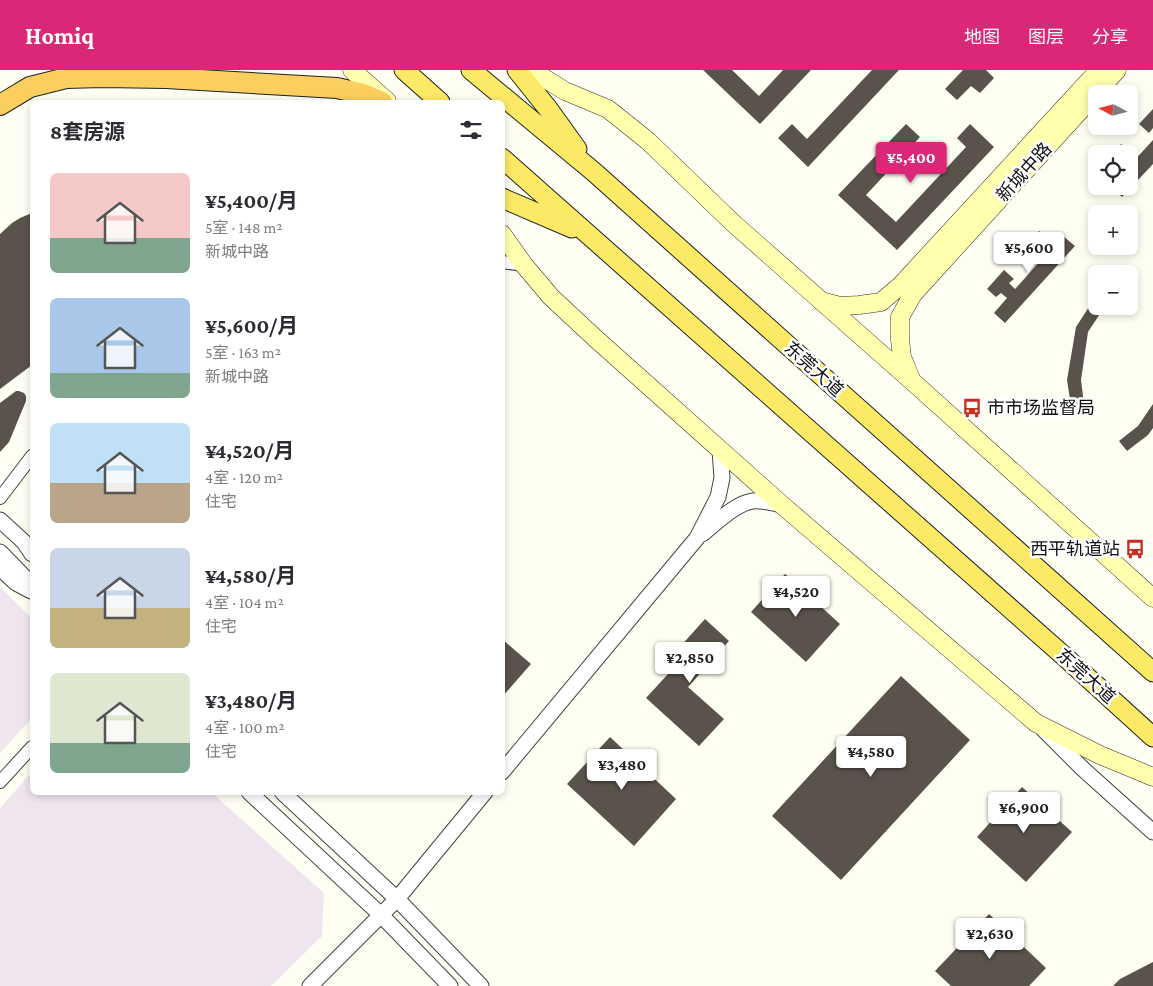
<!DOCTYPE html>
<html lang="zh">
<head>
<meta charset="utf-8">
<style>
	body { margin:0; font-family:"Crimson Pro","Noto Sans SC",serif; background:#f2f2f3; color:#2b2b33; height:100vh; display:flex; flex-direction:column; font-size:19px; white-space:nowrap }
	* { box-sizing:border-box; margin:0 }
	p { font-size:16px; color:#7c7c81 }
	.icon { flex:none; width:28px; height:28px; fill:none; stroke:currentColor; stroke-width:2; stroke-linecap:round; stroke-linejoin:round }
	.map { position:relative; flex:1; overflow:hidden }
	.sheet { position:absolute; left:30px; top:30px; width:475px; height:695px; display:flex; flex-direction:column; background:#fff; border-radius:8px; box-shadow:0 2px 8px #0003 }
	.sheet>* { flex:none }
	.needle { width:32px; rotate:277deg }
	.controls { position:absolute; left:1088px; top:15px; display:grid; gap:10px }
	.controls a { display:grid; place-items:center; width:50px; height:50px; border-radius:8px; background:#fff; box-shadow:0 2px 8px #0003; font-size:25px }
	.price { position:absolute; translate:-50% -42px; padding:0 11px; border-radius:5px; background:#fff; color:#222; font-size:16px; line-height:32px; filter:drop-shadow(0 1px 2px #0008) }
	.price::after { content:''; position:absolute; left:50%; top:30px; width:15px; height:11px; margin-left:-8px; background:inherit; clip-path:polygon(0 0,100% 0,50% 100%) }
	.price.active { background:#db2777; color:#fff }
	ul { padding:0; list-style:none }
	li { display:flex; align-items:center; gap:15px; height:125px; padding:0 20px }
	li span { display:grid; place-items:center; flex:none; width:140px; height:100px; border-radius:8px; color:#555 }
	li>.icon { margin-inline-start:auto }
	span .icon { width:60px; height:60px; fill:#fffc; stroke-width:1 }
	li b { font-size:21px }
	h2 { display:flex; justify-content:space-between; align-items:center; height:60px; padding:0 20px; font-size:21px }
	header { display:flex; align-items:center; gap:30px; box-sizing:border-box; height:70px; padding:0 25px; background:#db2777; color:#fff }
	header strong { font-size:24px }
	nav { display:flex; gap:28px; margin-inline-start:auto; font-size:18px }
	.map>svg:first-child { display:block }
</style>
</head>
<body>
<header>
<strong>Homiq</strong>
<nav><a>地图</a><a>图层</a><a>分享</a></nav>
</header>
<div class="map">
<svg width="1153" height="916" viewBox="0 0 1153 916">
	<rect width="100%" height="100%" fill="#fffef3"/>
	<path fill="#efe5ef" d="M0 517 32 549V648L0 683Z
		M32 702V722L212 723 324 823 322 866 271 916H0V738Z"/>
	<path fill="#59534c" d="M703 0H732L759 26 783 0H811L760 54Z
		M872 0H899L808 97 778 68 792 54 807 69Z
		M963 0H986L994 8 980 23 971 16 957 30 945 19Z
		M1153 39V58L1149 63 1139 54Z
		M906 54 920 67 866 125 896 152 966 77 957 68 970 54 994 77 897 180 838 125Z
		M1153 70V94L1122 127 1111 116H1129V89L1132 93Z
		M1121 74 1131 82 1130 84H1112Z
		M32 143V295L0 319V164L12 153 20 148Z
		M1039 161 1049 170 1044 175 1050 180 1063 166 1075 176 1005 253 994 243 1007 228 1001 223 996 227 987 219 1004 200 1014 209 1009 213 1015 219 1042 189 1036 184 1031 189 1022 180Z
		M1125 196 1134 206 1129 210V204H1115Z
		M1096 226V236H1105L1088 262 1081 310 1084 334 1071 336 1067 310 1076 257Z
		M16 321H19L24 323 26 326V331L9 372 0 382V333Z
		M1153 334V358L1148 365 1127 381 1119 371 1138 356Z
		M785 504 840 554 806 592 751 542Z
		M705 549 729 571 688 617 724 649 699 676 646 628 668 604 661 598Z
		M502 569 531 594 502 627Z
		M901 606 970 670 841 810 772 746Z
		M610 667 676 729 634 776 567 714Z
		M1022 717 1072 762 1026 812 977 767Z
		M989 844 1046 898 1029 916H951L935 901Z
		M1153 892V916H1113L1120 909Z"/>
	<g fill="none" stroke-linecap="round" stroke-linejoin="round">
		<defs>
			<path id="minor" d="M502 192 524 195
				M0 428 32 386
				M0 712 32 677"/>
			<path id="tertiary" d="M0 450 24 472 32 484
				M702 464C716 453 736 433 753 431 763 430 772 433 782 435
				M0 482 32 515
				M0 498 16 513 31 521
				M1043 659 1083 699 1153 762
				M502 702 697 468 718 427 722 408 720 380
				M249 722 381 845 450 916
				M282 722 397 829 481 916
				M310 916 397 829 485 722"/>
			<path id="secondary" d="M352 0 387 31
				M531 0 565 21 608 39 648 71 733 153 913 312 1153 528
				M502 164 524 195 551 227 595 268 782 435 1036 653 1100 685 1153 707
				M821 231 840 236 859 235 881 232 901 215 1099 0
				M911 309 902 287 900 270V247L913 224 1117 0"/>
			<path id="primary" d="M404 0 440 32
				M471 0 594 102 1153 602
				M517 0 549 40 577 79
				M502 88 1065 587 1153 667
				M502 128 572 158"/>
			<path id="trunk" d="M0 35 30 17 66 8 102 7 166 8 337 18 363 24 382 32"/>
		</defs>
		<use href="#minor" stroke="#434343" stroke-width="14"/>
		<use href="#tertiary" stroke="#434343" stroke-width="17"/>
		<use href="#secondary" stroke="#323232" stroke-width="19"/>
		<use href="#primary" stroke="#212121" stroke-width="21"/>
		<use href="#trunk" stroke="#212121" stroke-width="22"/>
		<use href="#minor" stroke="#fff" stroke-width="12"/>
		<use href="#tertiary" stroke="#fff" stroke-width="15"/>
		<use href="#secondary" stroke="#ffffae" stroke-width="18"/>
		<use href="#primary" stroke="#fce966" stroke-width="19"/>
		<use href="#trunk" stroke="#face5f" stroke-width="20"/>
	</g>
	<defs>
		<symbol id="bus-bare" viewBox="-9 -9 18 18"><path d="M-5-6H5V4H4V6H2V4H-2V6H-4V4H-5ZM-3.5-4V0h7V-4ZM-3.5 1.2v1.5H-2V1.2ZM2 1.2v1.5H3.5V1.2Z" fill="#c62e22" stroke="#fff" stroke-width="2.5" paint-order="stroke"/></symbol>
	</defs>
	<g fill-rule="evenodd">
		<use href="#bus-bare" x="958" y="324" width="28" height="28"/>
		<use href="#bus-bare" x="1121" y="465" width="28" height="28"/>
	</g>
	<g text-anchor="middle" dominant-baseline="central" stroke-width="5" stroke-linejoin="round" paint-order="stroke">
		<g font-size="18" fill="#101010" stroke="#fff">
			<text transform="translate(1024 102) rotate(-48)">新城中路</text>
			<text transform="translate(814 299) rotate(42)">东莞大道</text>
			<text transform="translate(1086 606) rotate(42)">东莞大道</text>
		</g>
		<g font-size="18" fill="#101010" stroke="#fff" text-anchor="start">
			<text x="987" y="338">市市场监督局</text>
			<text x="1120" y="479" text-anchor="end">西平轨道站</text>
		</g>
	</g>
</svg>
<div class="controls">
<a><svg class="needle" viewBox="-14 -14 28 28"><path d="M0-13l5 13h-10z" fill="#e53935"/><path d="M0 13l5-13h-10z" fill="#7c7c81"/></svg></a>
<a><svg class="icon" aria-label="locate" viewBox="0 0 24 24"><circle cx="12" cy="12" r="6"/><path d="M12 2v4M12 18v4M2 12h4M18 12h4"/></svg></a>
<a>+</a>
<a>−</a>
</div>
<b class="price active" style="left:911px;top:114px">¥5,400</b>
<b class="price" style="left:1029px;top:204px">¥5,600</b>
<b class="price" style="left:796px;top:548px">¥4,520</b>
<b class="price" style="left:690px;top:614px">¥2,850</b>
<b class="price" style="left:871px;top:708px">¥4,580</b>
<b class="price" style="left:622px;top:721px">¥3,480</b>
<b class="price" style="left:1024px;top:764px">¥6,900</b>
<b class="price" style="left:990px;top:890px">¥2,630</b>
<section class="sheet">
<h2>8套房源<svg class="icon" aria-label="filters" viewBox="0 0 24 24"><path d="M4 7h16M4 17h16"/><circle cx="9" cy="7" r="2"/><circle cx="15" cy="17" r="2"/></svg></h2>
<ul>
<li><span style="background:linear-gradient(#f6c9c9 65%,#7fa58c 0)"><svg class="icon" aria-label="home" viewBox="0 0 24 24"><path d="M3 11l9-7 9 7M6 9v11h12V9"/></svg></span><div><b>¥5,400/月</b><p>5室 · 148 m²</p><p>新城中路</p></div></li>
<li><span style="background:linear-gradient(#a9c7e8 75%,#7fa58c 0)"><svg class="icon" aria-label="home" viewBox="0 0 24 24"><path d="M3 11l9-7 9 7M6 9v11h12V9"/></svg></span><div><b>¥5,600/月</b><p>5室 · 163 m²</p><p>新城中路</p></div></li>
<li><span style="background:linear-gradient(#bfe0f5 60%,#b9a48a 0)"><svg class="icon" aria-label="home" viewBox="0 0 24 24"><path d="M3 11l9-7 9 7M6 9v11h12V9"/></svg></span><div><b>¥4,520/月</b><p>4室 · 120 m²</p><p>住宅</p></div></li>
<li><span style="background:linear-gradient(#c9d6e8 60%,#c2b280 0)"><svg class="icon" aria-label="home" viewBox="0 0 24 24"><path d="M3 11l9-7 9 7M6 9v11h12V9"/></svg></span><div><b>¥4,580/月</b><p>4室 · 104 m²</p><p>住宅</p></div></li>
<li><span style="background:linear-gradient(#dfe7d0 70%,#7fa58c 0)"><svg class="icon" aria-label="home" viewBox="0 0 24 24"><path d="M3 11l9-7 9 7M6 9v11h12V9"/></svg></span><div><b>¥3,480/月</b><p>4室 · 100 m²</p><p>住宅</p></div></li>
</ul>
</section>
</div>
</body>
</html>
